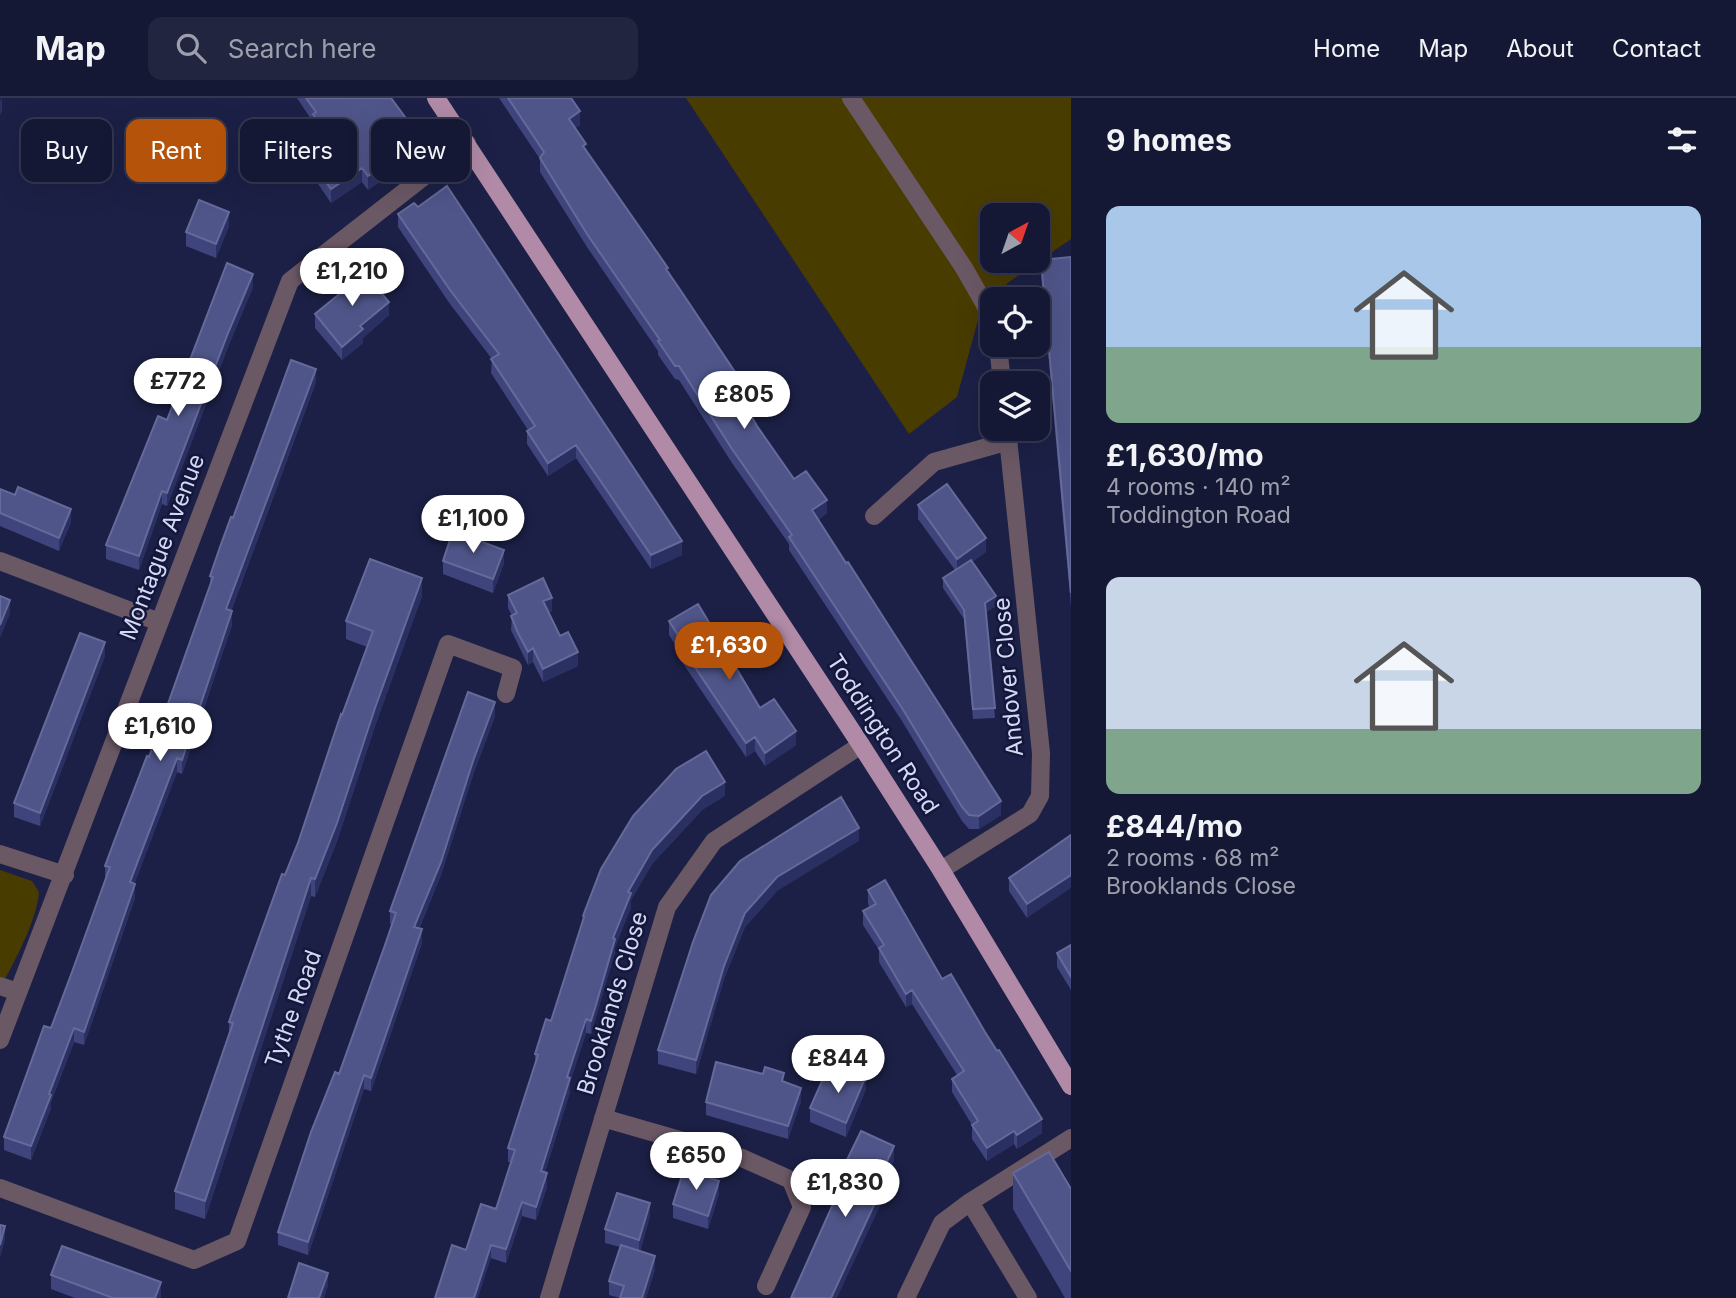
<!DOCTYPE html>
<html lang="en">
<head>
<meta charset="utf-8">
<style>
	body { margin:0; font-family:Inter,sans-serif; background:#222540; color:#f1f3f6; height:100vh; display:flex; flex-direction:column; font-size:26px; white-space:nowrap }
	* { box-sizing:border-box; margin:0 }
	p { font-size:23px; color:#9da0ac }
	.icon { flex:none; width:38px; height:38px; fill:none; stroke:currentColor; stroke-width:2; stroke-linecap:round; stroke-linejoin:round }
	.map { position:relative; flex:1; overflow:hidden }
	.details { display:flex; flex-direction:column; background:#151834; width:665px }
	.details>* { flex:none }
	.top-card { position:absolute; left:21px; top:21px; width:665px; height:63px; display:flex; gap:14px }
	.needle { width:46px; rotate:40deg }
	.tools { position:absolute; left:980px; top:105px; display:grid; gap:14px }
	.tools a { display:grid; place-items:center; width:70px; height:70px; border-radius:14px; background:#151834; box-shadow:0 7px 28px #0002,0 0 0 2px #34374f; font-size:35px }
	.price { position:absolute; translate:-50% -60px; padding:0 16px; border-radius:24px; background:#fff; color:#222; font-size:23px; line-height:46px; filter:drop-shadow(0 2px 4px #0008) }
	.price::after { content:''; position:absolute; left:50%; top:42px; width:21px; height:16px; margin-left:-10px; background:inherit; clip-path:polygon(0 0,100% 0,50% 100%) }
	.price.active { background:#b45309; color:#fff }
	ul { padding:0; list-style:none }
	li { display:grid; align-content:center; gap:14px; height:371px; padding:0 35px }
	li span { display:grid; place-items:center; height:217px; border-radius:14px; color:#555 }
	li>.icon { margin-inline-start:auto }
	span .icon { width:126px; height:126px; fill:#fffc; stroke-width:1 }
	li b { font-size:30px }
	h2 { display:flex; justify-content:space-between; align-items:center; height:84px; padding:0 35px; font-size:30px }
	.chip { padding:0 24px; border-radius:14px; background:#151834; box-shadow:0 7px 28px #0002,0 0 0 2px #34374f; font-size:24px; line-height:63px }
	.chip.active { background:#b45309; color:#fff }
	header { display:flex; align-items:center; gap:42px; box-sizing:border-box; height:98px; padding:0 35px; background:#151834; border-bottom:2px solid #34374f }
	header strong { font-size:33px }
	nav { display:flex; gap:38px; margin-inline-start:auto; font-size:24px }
	.search { width:490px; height:63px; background:#222540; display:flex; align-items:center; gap:18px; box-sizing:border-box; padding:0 24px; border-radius:14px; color:#9da0ac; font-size:26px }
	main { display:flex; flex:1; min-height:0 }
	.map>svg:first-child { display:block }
</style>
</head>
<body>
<header>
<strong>Map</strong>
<div class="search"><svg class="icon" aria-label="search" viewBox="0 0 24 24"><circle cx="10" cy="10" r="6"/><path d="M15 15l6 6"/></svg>Search here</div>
<nav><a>Home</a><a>Map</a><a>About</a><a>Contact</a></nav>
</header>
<main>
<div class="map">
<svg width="1071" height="1200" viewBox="0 0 1071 1200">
	<rect width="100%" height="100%" fill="#1c2046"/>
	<path fill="#493c00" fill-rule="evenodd" d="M686 0H1071V141L1009 184 981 211 957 299 909 336ZM992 117H1038V163H992Z
		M0 772 32 783 39 794C37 820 18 857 5 881L0 882Z"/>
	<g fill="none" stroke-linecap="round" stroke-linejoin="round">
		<path stroke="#6b5865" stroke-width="18" d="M851 0 964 170 992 219
			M998 247 1002 285
			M874 418 934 364 1009 343
			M0 463 159 524
			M0 756 65 777
			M941 772 1030 716 1040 698 1041 655 1007 331
			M0 888 18 894
			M0 942 290 183 467 45
			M603 1020 742 1060 791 1082 802 1109 766 1188
			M0 1090 194 1162 237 1143 448 546 513 570 506 596
			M970 1104 1028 1200
			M549 1200 667 809 714 743 861 647
			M906 1200 942 1125 970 1104 1071 1040"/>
		<path stroke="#b08aa6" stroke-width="18" d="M436 0 861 647 941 772 1071 988"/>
	</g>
	<path fill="#3f457c" d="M297 0H391L422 55 368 92 362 84 331 105 314 80V67L330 56 313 30V24Z
		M499 0H572V1L580 27 575 30 586 53 668 173 749 308 746 310 757 328 794 381 827 415 818 422 1001 717 979 731H969L962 723 902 623 789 452V446L732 365 679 282 675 281 658 257V253L587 149 540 74V61Z
		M398 116 682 457 651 471 576 360 548 378 527 346V333L528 332 491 275 492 261 450 206 398 129Z
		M229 128 216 160 186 148V134Z
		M1071 159V509L1041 176V162Z
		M253 189 228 249 167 408 162 406 139 472 106 461V447L167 322Z
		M341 190 389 217 363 240V245L342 262 315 230V216L341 195Z
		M316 284 231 513 232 527 182 676 177 674 134 786 135 800 84 947 74 944 51 1004V1010L31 1062 4 1052V1039L51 930 72 874 105 781V768L149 659 210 489V478L233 420Z
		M0 391 71 424 59 453 0 428Z
		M918 407 986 454 972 464 996 508 986 514 995 620 973 621 964 521 943 490V480L955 472 918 421Z
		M443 463 504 465 493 495 443 476Z
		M508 497 552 513 549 515 560 538 578 568 543 584 533 564 528 567 511 532 512 518 508 510Z
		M422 498 375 628 337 743 315 799 311 798 205 1121 175 1111V1093L229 937V924L298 745 342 617 367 549 346 541V523Z
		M669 523 760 610 796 647 765 668 755 653 746 659 680 561V554L669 537Z
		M105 558 40 728 14 719V705Z
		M495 618 473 677 441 777 419 831 422 845 371 993 364 991 308 1157 278 1147V1134L339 976 392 827 390 826V813Z
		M725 698 702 712 652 766 631 802V809L615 849V854L591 936 586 935 570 984V994L545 1074 547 1089 536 1122 522 1118 506 1165 466 1152 496 1111 511 1064H508V1050L535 966V956L551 923 583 824V818L601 771Z
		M1071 737 1027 820 1009 793V780Z
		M859 743 777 793 745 829 724 881 696 976 658 966V952L693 844Z
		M868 792 942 881 1042 1035 1017 1051 1014 1046 987 1063 972 1041V1027L952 994V981L957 977 912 906 906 909 879 864V852L863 827V813L870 809 868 806Z
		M1071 847V892L1057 869V855Z
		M784 984 801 1003 788 1041 706 1017V1004Z
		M866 991 846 1039 810 1024V1010Z
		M894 1062 879 1094 880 1108 845 1079V1066Z
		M1013 1075 1071 1091V1200H1065L1013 1111Z
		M719 1096 708 1131 673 1120V1106Z
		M650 1118 640 1153 655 1171 646 1200H620L609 1197V1183L620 1149 605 1145V1131Z
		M51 1177 161 1198 160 1200H75L51 1191Z"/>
	<path fill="#2a3061" d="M2 0V14L0 17V3Z
		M580 13V27L569 35V21Z
		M422 42V55L368 92V78Z
		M362 70V84L331 105V91Z
		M229 114V128L216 160V146Z
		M253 176V189L228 249 167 408V395L228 235Z
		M389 204V217L363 240V245L342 262V249L360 228Z
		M316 271V284L226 525V511Z
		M749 295V308L741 313V300Z
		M576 347V360L548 378V365Z
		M162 393V406L139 472V458Z
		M827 402V415L812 426V412Z
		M71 411V424L59 453V440Z
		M986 440V454L957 475V461Z
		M682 443V457L651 471V457Z
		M504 452V465L493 495V481Z
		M422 480V498L375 628 337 743 315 799V781L375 610Z
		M996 498V508L985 515V505Z
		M552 500V513L543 517V503Z
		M10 502V516L0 540V527Z
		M232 513V527L182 676V662Z
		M105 544V558L40 728V715Z
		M533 550V564L528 567V554Z
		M578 554V568L543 584V571Z
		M495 604V618L473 677 441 777 414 842V829L473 663Z
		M796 633V647L765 668V655Z
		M755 639V653L746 659V645Z
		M177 660V674L130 798V784Z
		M725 684V698L702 712 652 766 631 802V809L615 849V854L591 936V923L613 840 628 794 652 752 702 698Z
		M1001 703V717L979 731V718Z
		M859 730V743L777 793 745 829 724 881 696 976V962L724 868 745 815 777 779Z
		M1071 777V790L1027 820V806Z
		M311 780V798L205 1121V1103Z
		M135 786V800L84 947V934Z
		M422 831V845L371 993V980Z
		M912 892V906L906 909V896Z
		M586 921V935L570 984V994L541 1087V1073L567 979Z
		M74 930V944L51 1004V1010L31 1062V1048L49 996Z
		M364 977V991L308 1157V1144Z
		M866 978V991L846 1039V1025Z
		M801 990V1003L788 1041V1028Z
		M1042 1021V1035L1017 1051V1037Z
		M1014 1033V1046L987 1063V1050Z
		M894 1048V1062L874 1105V1092Z
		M547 1075V1089L536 1122V1109Z
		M719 1083V1096L708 1131V1118Z
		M880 1094V1108L837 1200H831Z
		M522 1104V1118L506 1165V1151Z
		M650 1105V1118L639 1155V1142Z
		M5 1128V1142L0 1160V1147Z
		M491 1147V1160L478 1200H474Z
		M655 1158V1171L646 1200H642Z
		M328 1175V1188L324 1200H319Z
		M161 1184V1198L160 1200H155Z"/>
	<path fill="#4f5589" stroke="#646a99" stroke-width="2" d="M306 0H391L422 42 368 78 362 70 331 91 314 67 337 51 313 16 316 14Z
		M508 0H571L580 13 569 21 586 46 583 48 668 170 666 171 683 196 749 295 741 300 757 328 794 381 806 373 827 402 812 412 846 465 848 464 1001 703 979 718 969 717 962 709 902 610 789 439 792 437 732 351 679 268H675L658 243 660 242 587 136 540 60 544 54Z
		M447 88 682 443 651 457 576 347 548 365 527 333 535 328 491 261 499 256 450 192 398 116 414 105 418 109Z
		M199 102 229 114 216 146 186 134Z
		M1071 159V495L1041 162Z
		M227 165 253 176 228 235 167 395 162 393 139 458 106 447 158 318 167 322Z
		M362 172 389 204 360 228 363 231 342 249 315 216 343 193 341 190Z
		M291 262 316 271 226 511 232 513 182 662 177 660 130 784 135 786 84 934 74 930 49 996 51 997 31 1048 4 1039 44 928 51 930 72 874 110 769 105 768 115 741 147 658 149 659 213 479 210 478 220 449 231 419 233 420Z
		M947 386 986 440 957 461 918 407Z
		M18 389 71 411 59 440 0 415V391L15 397Z
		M453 433 504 452 493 481 443 463Z
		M370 461 422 480 375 610 337 725 315 781 311 780 205 1103 175 1093 233 925 229 924 237 901 282 776 285 777 298 745 341 616 342 617 373 533 346 523Z
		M971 462 996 498 985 505 995 610 973 611 964 512 943 480Z
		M543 480 552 500 543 503 560 538 568 534 578 554 543 571 533 550 528 554 518 535 511 518 517 515 508 497Z
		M0 498 10 502 0 527Z
		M698 506 760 610 774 601 796 633 765 655 755 639 746 645 680 547 683 545 669 523Z
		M80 535 105 544 40 715 14 705Z
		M468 594 495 604 473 663 441 764 414 829 422 831 371 980 364 977 308 1144 278 1134 311 1034 335 974 339 976 385 847 396 815 390 813Z
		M706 653 725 684 702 698 652 752 628 794 631 795 613 840 615 841 596 907 591 923 586 921 567 979 570 980 541 1073 547 1075 536 1109 522 1104 506 1151 491 1147 474 1200H435L452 1147 466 1152 481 1106 496 1111 515 1052 508 1050 538 957 535 956 546 921 551 923 584 819 583 818 601 771 633 718 676 671Z
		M841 699 859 730 777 779 745 815 724 868 696 962 658 952 693 844 711 797 740 763Z
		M1071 737V777L1027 806 1009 780Z
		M885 782 942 881 951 876 985 934 997 953 999 952 1042 1021 1017 1037 1014 1033 987 1050 972 1027 978 1023 952 981 964 973 912 892 906 896 879 850 884 847 863 813 876 806 868 792Z
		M1071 847V879L1057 855Z
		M716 964 763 976 765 969 784 975 782 983 801 990 788 1028 706 1004Z
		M847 970 866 978 846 1025 810 1010 826 974 843 981Z
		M861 1033 894 1048 874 1092 880 1094 831 1200H791L850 1068 845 1066Z
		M1049 1054 1071 1091V1173L1013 1075Z
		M684 1071 719 1083 708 1118 673 1106Z
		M617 1095 650 1105 639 1142 605 1131Z
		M0 1127 5 1128 0 1147Z
		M621 1147 655 1158 642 1200H620L624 1188 609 1183Z
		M62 1148 161 1184 155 1200H113L51 1177Z
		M299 1165 328 1175 319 1200H288Z"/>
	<g text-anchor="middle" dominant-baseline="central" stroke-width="5" stroke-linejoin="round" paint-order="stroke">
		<g font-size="23" fill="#d3d9f2" stroke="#14163b">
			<text transform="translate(162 449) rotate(-69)">Montague Avenue</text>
			<text transform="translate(1008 579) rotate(-95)">Andover Close</text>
			<text transform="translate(883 636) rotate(57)">Toddington Road</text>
			<text transform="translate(612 905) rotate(-73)">Brooklands Close</text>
			<text transform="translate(293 911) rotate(-70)">Tythe Road</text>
		</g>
	</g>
</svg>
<div class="tools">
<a><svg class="needle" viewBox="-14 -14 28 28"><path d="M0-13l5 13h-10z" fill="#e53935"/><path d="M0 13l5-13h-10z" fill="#9da0ac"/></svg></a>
<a><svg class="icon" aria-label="locate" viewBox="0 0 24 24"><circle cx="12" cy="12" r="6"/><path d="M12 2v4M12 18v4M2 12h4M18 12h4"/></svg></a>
<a><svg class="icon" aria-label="layers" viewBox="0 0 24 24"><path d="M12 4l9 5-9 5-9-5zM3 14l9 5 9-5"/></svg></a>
</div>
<b class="price" style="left:352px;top:210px">£1,210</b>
<b class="price" style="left:178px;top:320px">£772</b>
<b class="price" style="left:744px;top:333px">£805</b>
<b class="price" style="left:473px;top:457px">£1,100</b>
<b class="price active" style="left:729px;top:584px">£1,630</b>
<b class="price" style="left:160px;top:665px">£1,610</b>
<b class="price" style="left:838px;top:997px">£844</b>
<b class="price" style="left:696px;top:1094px">£650</b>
<b class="price" style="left:845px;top:1121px">£1,830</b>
<div class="top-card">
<a class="chip">Buy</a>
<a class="chip active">Rent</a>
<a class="chip">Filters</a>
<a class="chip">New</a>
</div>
</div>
<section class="details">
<h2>9 homes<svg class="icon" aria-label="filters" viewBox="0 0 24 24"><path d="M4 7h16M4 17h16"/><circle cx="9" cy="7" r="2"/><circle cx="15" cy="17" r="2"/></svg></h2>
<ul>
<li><span style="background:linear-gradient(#a9c7e8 65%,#7fa58c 0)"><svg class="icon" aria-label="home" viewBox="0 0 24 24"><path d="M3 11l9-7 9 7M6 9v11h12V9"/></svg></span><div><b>£1,630/mo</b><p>4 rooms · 140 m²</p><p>Toddington Road</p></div></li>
<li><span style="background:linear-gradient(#c9d6e8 70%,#7fa58c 0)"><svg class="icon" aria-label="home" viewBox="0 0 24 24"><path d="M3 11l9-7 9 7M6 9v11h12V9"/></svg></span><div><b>£844/mo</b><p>2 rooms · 68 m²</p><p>Brooklands Close</p></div></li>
</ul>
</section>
</main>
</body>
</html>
